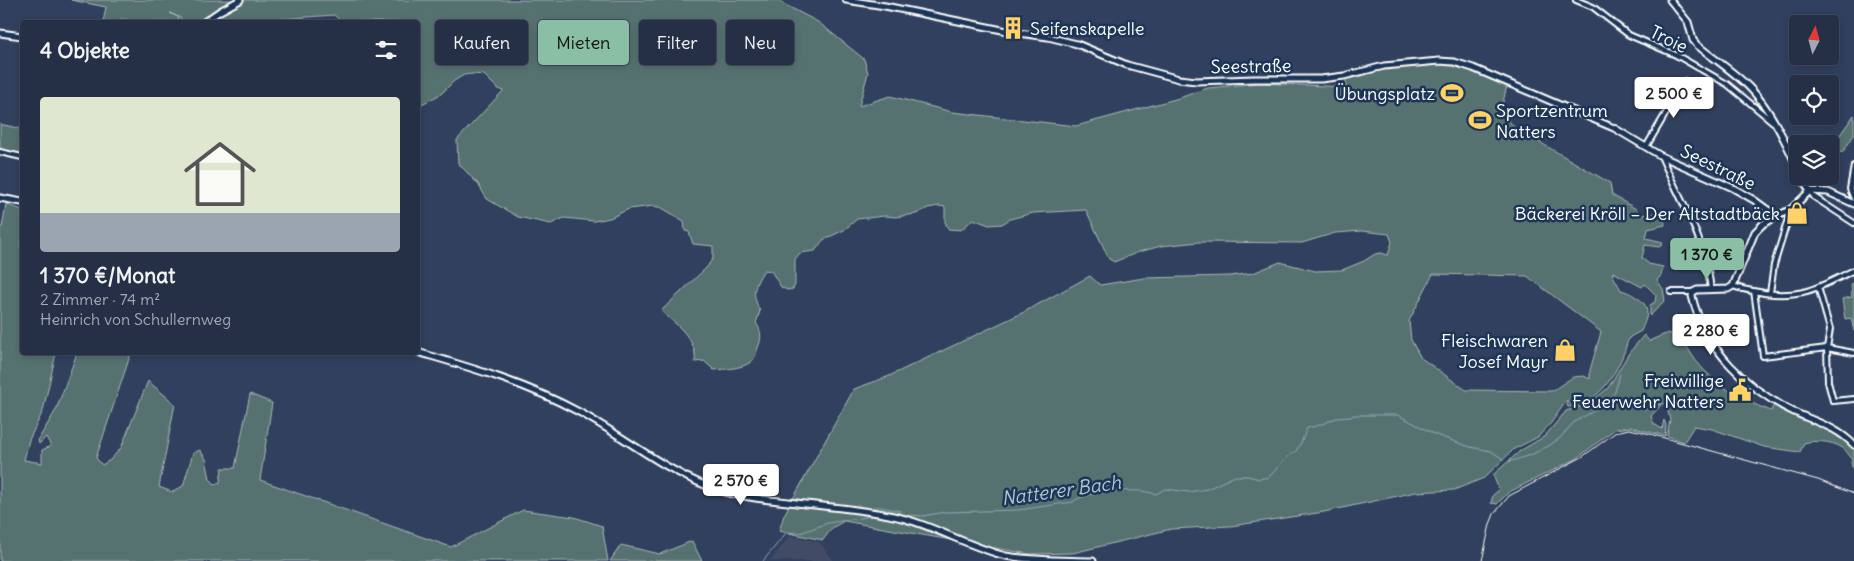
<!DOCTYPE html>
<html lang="de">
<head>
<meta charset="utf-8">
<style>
	body { margin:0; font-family:Delius,sans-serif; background:#313c51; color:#f1f3f6; height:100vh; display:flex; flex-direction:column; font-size:19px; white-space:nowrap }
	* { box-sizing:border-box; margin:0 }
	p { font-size:16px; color:#a3a9b3 }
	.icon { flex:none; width:28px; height:28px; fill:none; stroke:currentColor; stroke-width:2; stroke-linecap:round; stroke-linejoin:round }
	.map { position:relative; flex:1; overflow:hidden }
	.details { position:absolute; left:20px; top:20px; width:400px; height:335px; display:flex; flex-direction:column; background:#253046; border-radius:5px; box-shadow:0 2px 8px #0003,0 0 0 1px #424b5f }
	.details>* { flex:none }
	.guide { position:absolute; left:435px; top:20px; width:475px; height:45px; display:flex; gap:10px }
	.needle { width:32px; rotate:6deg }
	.fabs { position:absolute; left:1789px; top:15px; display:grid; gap:10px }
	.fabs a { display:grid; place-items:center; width:50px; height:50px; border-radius:5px; background:#253046; box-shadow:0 2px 8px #0003,0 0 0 1px #424b5f; font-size:25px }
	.price { position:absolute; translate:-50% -42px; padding:0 11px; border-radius:5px; background:#fff; color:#222; font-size:16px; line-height:32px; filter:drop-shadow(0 1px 2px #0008) }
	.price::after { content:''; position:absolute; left:50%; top:30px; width:15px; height:11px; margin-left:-8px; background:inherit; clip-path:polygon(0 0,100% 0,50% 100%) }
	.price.on { background:#8abfa5; color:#111 }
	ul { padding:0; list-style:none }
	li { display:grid; align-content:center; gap:10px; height:265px; padding:0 20px }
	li+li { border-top:1px solid #424b5f }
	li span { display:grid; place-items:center; height:155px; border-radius:5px; color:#555 }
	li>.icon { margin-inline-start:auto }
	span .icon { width:90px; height:90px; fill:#fffc; stroke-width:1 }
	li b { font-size:21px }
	h2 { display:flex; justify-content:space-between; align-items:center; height:60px; padding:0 20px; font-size:21px }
	.pill { padding:0 18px; border-radius:5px; background:#253046; box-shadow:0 2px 8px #0003,0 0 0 1px #424b5f; font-size:18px; line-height:45px }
	.pill.on { background:#8abfa5; color:#111 }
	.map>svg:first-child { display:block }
</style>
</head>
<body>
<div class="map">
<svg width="1854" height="561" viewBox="0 0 1854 561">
	<rect width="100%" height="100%" fill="#31405e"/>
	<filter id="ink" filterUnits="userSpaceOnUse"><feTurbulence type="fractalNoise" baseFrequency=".02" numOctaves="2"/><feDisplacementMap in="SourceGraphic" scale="10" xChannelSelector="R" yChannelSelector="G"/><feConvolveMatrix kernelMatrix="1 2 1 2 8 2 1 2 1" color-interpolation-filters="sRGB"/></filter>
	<g filter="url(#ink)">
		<path fill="#434c66" d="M790 536 819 542 834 561H770Z"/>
		<path fill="#56726f" stroke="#aab8b7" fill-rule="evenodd" d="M71 0H776L818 22 864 59 868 73 859 106 890 96 952 112 1076 126 1179 98 1208 88 1259 83 1346 87V77C1377 71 1426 58 1457 65 1474 69 1491 78 1507 86L1500 114 1505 116 1515 128 1610 183 1612 195 1636 209 1642 215 1657 213 1664 216 1665 225 1648 229 1646 238 1663 242 1662 245 1659 247 1645 245 1642 258 1649 264 1663 267 1661 276 1657 280 1663 289 1665 300 1650 316V305L1655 302 1656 295 1645 284 1642 287 1613 272 1612 274 1621 290C1629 292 1633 295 1639 299 1652 308 1646 319 1641 331L1630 337C1626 343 1626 349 1623 355 1614 378 1596 405 1568 407L1567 405V400L1551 423 1538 437 1514 449 1484 478 1454 490 1416 492 1324 512 1231 526 1171 529 1073 553 1029 554 844 521 832 528 823 540 779 531 784 515 854 389 887 377 1022 313 1090 276 1100 285 1144 278 1230 276 1253 273 1280 262 1315 271 1342 270 1364 261 1375 254 1381 253 1388 255 1392 242 1389 234 1362 231 1335 233 1302 243 1199 242 1161 246 1139 252 1114 262 1109 259 1086 210 1033 213 1010 219 1002 224 989 225 973 219 961 230 948 229 945 222V207L939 206 928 208 916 214 895 217 885 216 857 219 844 230 823 240 815 251 800 253 795 259V285L793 289 787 290 781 287 771 271 764 270C754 286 751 293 760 311L756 323C761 330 762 337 759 345 757 349 757 353 755 357 749 369 725 369 714 370L704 361 695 362C698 340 676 324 661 311L707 267 713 258V246L693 244 689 232 685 231 684 221 662 208 654 206 629 209 610 218 594 221 564 218 551 224 518 217 487 199 478 184 458 163 457 140 503 91 497 88 484 75 472 74 464 75 454 81 441 94 418 106V22H342L334 15 243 22H179L181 18 170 13 179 18 177 22H129V20L121 19 120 22H103L106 7ZM1433 274 1527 276 1601 332 1590 370V379L1584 376 1573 377 1552 391 1466 390 1421 358 1411 340 1409 321Z
			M1854 115V135L1842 153 1832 146Z
			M0 124 22 129V156L0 151Z
			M6 204 22 210V239L20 247 22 248V352L56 353 43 411 29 440 24 460 42 463V450L51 446 46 437 39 444 38 440 56 410 77 353H131L96 458 102 465 110 460 121 448 148 381 175 404 159 487 172 492 183 486 193 453 200 450 206 459 210 479 215 484 220 482 222 468H235L250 394 272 403 260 480 451 547 523 510 574 517 602 526 608 561H0V227H2Z
			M1854 283V331L1851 318 1845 319 1842 299 1852 297 1851 284Z
			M1668 333C1690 344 1684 345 1697 362 1716 386 1744 401 1771 411L1773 406 1779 407 1840 434 1854 450V467H1852L1851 461 1852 459C1849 455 1845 449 1841 447 1831 441 1814 440 1804 443L1800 452 1764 447 1712 429 1694 426 1684 442 1667 436 1670 419 1666 405 1652 401 1644 410 1652 403 1661 405 1651 416 1654 424 1662 429 1664 420 1666 425 1665 436 1631 427 1615 429 1576 459 1509 492 1497 504 1491 503 1493 495 1499 490 1493 475 1520 451 1545 436 1566 411 1589 404 1608 388 1629 353 1644 335 1650 342 1651 340Z
			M692 541 702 561H610L621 545 660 554Z"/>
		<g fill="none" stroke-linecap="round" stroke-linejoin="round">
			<path stroke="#90a7bb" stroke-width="1" d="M1509 462 1533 454 1550 445 1560 438 1574 422 1603 406 1615 392 1620 374
				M872 507H880L901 511
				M911 515 922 516 946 512 1019 510 1073 502C1083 492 1125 490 1140 491 1145 491 1150 493 1156 494L1165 489 1189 492 1207 489 1235 476H1248L1259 479 1269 477 1286 458 1296 451 1301 443 1307 428 1320 425 1336 418 1351 417 1353 415H1398L1436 435 1470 447 1491 451 1503 459
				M763 561 787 532 800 533 828 523 872 516"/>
			<defs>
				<path id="street" d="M1576 0 1593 7 1629 35 1676 55 1727 84 1773 122
					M1646 147 1685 81
					M0 152 22 157
					M1661 156C1681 203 1705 237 1711 290
					M1854 166 1850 189 1854 199
					M1810 191 1814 197 1854 223
					M1733 286C1743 290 1754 291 1764 293 1803 298 1820 287 1854 270
					M1754 291 1763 356 1827 348 1830 329 1818 287
					M1671 292H1693
					M1770 293 1774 265 1791 209
					M1854 353 1827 348 1828 382 1833 401 1854 399"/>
				<path id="secondary" d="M846 0 885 6 1012 32 1048 37 1077 44 1127 65 1179 79 1196 81 1254 79H1321L1344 76 1384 66 1439 61 1454 62 1473 68 1614 128 1661 156 1733 188 1754 200 1776 216
					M1670 0 1688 22 1693 40 1697 45C1714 59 1733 71 1749 87 1769 107 1787 144 1798 170
					M204 22 220 11 240 0
					M0 33 22 36
					M1800 176 1810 191
					M1810 191 1791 209 1763 224 1755 232 1733 286 1728 289 1697 290 1693 292 1692 296C1704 348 1748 390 1794 412 1816 422 1837 427 1854 445
					M1810 191 1828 192 1854 204
					M0 198 22 202
					M417 352C473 368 527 384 579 412 622 435 661 468 707 486 732 496 760 499 788 502 822 506 856 509 889 515 930 523 966 546 1006 556 1035 561 1064 560 1093 561"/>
			</defs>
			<use href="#street" stroke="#fff" stroke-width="8"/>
			<use href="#secondary" stroke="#fff" stroke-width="9"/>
			<use href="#street" stroke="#1d3557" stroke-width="4"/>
			<use href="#secondary" stroke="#1d3557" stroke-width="5"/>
			<path stroke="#fff" stroke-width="1" d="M1482 561 1490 524 1494 514 1509 496 1582 457 1616 432 1629 429 1639 431 1818 480 1854 494"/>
		</g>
	</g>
	<defs>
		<symbol id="building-bare" viewBox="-9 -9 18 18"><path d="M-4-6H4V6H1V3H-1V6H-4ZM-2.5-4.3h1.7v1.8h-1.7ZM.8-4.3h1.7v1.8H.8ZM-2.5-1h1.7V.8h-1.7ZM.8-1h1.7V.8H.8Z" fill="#ffd166" stroke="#1d3557" stroke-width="2.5" paint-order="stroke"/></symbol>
		<symbol id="stadium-bare" viewBox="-9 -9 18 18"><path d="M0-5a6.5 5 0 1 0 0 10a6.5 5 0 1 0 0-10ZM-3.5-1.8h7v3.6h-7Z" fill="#ffd166" stroke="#1d3557" stroke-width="2.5" paint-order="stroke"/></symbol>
		<symbol id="shop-bare" viewBox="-9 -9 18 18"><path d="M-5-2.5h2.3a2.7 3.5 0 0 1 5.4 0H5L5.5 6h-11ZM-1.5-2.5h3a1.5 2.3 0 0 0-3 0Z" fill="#ffd166" stroke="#1d3557" stroke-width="2.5" paint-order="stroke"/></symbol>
		<symbol id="civic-bare" viewBox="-9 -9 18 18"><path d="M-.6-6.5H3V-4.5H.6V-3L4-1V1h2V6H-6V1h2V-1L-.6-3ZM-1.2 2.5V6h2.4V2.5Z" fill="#ffd166" stroke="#1d3557" stroke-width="2.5" paint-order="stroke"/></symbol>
	</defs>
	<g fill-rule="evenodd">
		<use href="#building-bare" x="997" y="12" width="32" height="32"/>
		<use href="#stadium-bare" x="1436" y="77" width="32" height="32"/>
		<use href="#stadium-bare" x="1464" y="104" width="32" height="32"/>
		<use href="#shop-bare" x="1781" y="197" width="32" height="32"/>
		<use href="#shop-bare" x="1549" y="334" width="32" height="32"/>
		<use href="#civic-bare" x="1724" y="374" width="32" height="32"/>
	</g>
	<g text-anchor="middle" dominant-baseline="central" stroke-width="5" stroke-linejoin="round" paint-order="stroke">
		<g font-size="18" fill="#fff" stroke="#1d3557" text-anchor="end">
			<text x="1030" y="28" text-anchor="start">Seifenskapelle</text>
			<text x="1435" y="93">Übungsplatz</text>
			<text x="1496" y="110" text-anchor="start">Sportzentrum<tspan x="1496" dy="21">Natters</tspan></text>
			<text x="1780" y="213">Bäckerei Kröll – Der Altstadtbäck</text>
			<text x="1548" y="340">Fleischwaren<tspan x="1548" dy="21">Josef Mayr</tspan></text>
			<text x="1724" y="380">Freiwillige<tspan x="1724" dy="21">Feuerwehr Natters</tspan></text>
		</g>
		<g font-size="18" fill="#fff" stroke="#1d3557">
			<text transform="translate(1669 39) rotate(26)">Troie</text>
			<text transform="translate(1251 66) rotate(-1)">Seestraße</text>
			<text transform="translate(1718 167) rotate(26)">Seestraße</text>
		</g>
		<g font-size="19" font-style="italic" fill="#b5c5d2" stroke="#1d3557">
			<text transform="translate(1061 490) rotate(-8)">Natterer Bach</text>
		</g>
	</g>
</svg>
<div class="fabs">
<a><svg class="needle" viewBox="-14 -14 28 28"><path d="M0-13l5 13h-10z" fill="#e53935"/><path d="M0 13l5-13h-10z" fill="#a3a9b3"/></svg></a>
<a><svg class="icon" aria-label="locate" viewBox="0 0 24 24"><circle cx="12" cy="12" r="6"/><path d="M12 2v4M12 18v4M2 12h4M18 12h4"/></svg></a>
<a><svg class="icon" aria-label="layers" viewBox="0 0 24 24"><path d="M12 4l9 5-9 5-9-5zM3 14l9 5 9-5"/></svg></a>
</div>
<b class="price" style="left:1674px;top:119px">2 500 €</b>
<b class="price on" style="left:1707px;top:280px">1 370 €</b>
<b class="price" style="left:1711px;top:356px">2 280 €</b>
<b class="price" style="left:741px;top:506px">2 570 €</b>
<div class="guide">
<a class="pill">Kaufen</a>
<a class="pill on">Mieten</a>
<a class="pill">Filter</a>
<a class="pill">Neu</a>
</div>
<section class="details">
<h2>4 Objekte<svg class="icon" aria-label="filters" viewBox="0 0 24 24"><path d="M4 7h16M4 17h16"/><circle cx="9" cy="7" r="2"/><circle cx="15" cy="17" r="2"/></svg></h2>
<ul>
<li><span style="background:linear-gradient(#dfe7d0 75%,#9aa5b1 0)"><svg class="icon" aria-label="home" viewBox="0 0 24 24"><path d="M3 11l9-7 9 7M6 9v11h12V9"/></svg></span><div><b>1 370 €/Monat</b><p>2 Zimmer · 74 m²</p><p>Heinrich von Schullernweg</p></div></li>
</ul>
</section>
</div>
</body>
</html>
